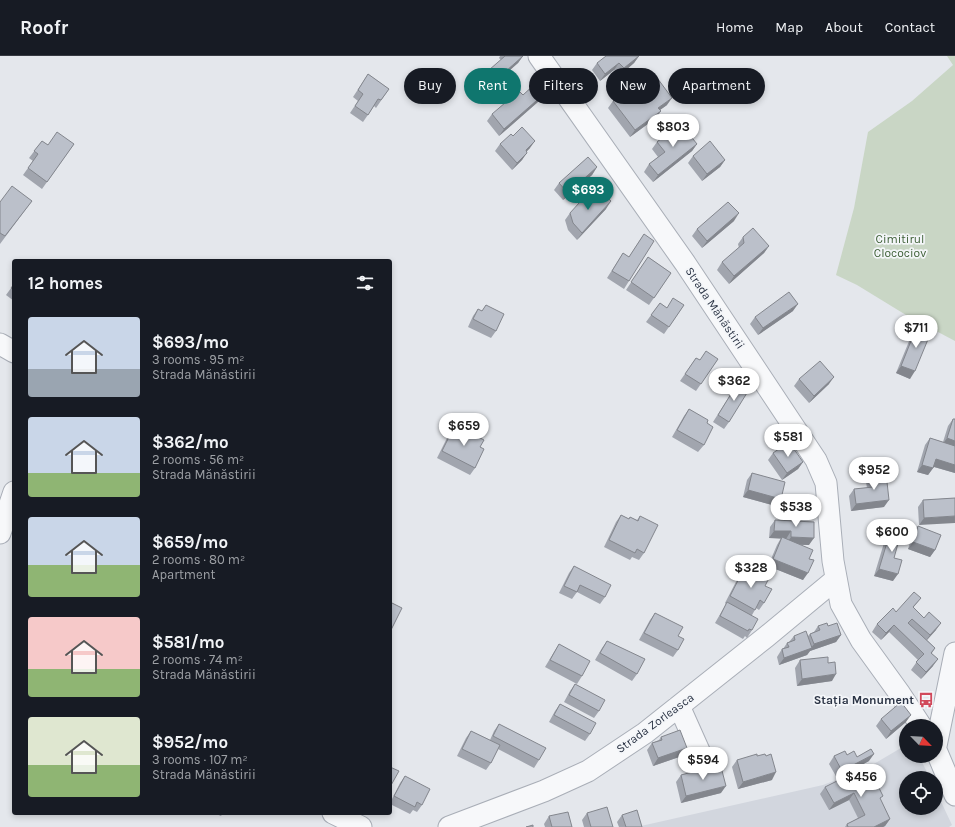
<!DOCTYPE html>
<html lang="en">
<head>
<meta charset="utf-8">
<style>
	body { margin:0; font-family:Karla,sans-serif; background:#242831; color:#f1f3f6; height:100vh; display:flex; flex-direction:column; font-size:15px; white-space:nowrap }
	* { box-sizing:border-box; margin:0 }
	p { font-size:13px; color:#9ea1a6 }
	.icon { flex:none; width:22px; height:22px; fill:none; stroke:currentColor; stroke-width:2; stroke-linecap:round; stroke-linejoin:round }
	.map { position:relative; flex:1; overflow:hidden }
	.side { position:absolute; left:12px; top:203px; width:380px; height:556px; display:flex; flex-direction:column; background:#171b24; border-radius:4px; box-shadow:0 2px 6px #0003 }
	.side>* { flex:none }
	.hud { position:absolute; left:404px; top:12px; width:380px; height:36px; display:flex; gap:8px }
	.needle { width:26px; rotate:115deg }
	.buttons { position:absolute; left:899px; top:663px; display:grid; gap:8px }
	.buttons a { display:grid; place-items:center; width:44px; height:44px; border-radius:50%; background:#171b24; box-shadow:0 2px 6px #0003; font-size:20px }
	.price { position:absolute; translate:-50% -34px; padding:0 9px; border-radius:14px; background:#fff; color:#222; font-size:13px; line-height:26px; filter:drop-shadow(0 1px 2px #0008) }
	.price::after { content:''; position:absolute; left:50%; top:24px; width:12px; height:9px; margin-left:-6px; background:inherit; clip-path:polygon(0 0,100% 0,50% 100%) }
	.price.current { background:#0f766e; color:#fff }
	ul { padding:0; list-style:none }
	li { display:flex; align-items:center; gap:12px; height:100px; padding:0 16px }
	li span { display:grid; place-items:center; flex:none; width:112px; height:80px; border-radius:4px; color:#555 }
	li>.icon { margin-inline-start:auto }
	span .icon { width:48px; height:48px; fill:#fffc; stroke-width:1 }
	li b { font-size:17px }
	h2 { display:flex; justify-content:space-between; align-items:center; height:48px; padding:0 16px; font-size:17px }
	.chip { padding:0 14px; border-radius:18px; background:#171b24; box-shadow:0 2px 6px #0003; font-size:14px; line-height:36px }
	.chip.current { background:#0f766e; color:#fff }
	header { display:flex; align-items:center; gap:24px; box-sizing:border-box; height:56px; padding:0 20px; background:#171b24; border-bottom:1px solid #363941 }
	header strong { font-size:19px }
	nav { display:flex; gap:22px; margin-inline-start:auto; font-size:14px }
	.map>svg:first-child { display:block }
</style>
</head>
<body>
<header>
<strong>Roofr</strong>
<nav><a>Home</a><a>Map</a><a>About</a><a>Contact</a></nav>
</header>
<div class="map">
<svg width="955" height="771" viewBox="0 0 955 771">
	<rect width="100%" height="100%" fill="#e4e7ec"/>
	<path fill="#d2d6de" d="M906 689V700H919L930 722H906V752H936V735L952 769 949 771H641V770L823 729 867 712Z"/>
	<path fill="#c9d6c5" d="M947 0H955V285L906 259 857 229 836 219 854 152 868 76 912 45 953 9Z"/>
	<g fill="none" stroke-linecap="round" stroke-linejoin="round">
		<defs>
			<path id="minor" d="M539 0 685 207 816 404 826 427 833 505 841 548 861 584 900 638 921 670
				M0 288 14 296
				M0 477 14 436
				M679 650 700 697
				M936 690 955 597
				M936 694 955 739
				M333 757 361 771
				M449 771 544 735 588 715 645 677 766 581 836 523"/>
		</defs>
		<use href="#minor" stroke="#a9aeb7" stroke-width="23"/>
		<use href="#minor" stroke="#f7f8fa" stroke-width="21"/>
	</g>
	<path fill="#a1a5ae" d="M500 0H523L518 7 492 30 484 21 489 14 501 4 499 2Z
		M639 0 634 7 619 20 614 14 600 25 592 14 597 7Z
		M368 18 389 33 376 52 374 50 363 66 350 57 358 45 353 41Z
		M643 28 667 49 660 54 661 55 656 62 630 81 608 52 613 45Z
		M544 38 539 45 499 80 487 65 492 58 523 39Z
		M513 80 530 92 526 96 522 104 512 114 495 95 500 88Z
		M42 85 48 89 74 88 42 133 23 119 33 105 29 102Z
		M657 86 697 88 692 95 653 126 644 116 649 108 658 101 652 93Z
		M693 100 725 104 720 111 702 125 688 107Z
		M597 111 592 119 563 144 554 134 559 127Z
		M32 145 0 188V146Z
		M606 153 577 184 568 174 565 164 570 157Z
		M734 165 702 192 692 180 697 173Z
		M644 178 629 225 624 233 607 222 623 197 629 201Z
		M743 181 769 190 764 197 729 228 717 214 722 206 739 192 738 188Z
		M648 201 671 217 649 249 626 234Z
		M14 228V245L6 239Z
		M660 247 667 252 684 249 664 278 646 266Z
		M486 249 496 275 491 282 468 271 473 260 478 253 482 255Z
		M793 255 758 279 750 268 755 261Z
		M917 270 910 323 896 317 912 278Z
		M696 302 700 304 718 303 696 335 680 325Z
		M799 323 829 328 809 347 794 330Z
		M739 325 729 366 724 373 713 366Z
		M689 353 707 367 704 389 698 396 672 381 684 360Z
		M953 363H955V417L934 411 928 419 917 416 925 389 930 382 943 386 948 370Z
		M455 369 480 391 475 412 470 419 437 402 450 376Z
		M773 397 803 406 798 413 782 424 768 404Z
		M752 417 781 443 776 450 743 441 747 424Z
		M871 419 884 451 851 455 849 440 854 433 867 432 866 426Z
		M955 442 919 469 918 451 923 444Z
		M621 459 629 463 630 461 637 464 640 460 644 497 639 504 632 501 630 504 604 491 616 466Z
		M775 464 809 489H799L809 503 803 524 768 510 777 489 781 482H769L770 471Z
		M892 470 894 502 893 525 874 520 887 477Z
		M918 470 935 494 930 501 908 493 913 477Z
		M574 510 605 541 600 548 577 536 572 543 559 537 569 517Z
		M745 511 765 530 764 547 759 554 756 552 752 559V574L747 582 745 580 743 583 715 567 726 548 725 547 740 518Z
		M921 542 913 552 936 574 927 584 935 592 932 597 933 610 921 623 911 614 918 604 889 576 881 584 872 576 877 568 896 556Z
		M655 557 678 580V594L673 601 639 584 650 564Z
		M818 570H828L841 579 836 586 810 595 807 599 779 609 777 601 782 593H783L787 587 789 586 794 580H808L810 578 814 576Z
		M607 585 637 618 632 625 595 604 602 592Z
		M559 588 582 620 577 628 545 611 554 596Z
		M800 604 832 625 797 630 795 612Z
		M575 628 599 655 594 662 564 646 570 635Z
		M560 648 590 678 585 685 549 666 555 655Z
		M881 663 906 666 886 683 876 670Z
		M499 668 539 704 534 712 498 693 491 707 486 714 457 700 466 682 471 675 490 684 494 675Z
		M661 681 687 692 682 700 653 710 647 694 652 687 659 684Z
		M847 699 857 701 869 705 837 722 829 708 834 700Z
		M757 700 772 724 738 733 732 711 737 704Z
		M707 715 721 737 681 747 676 726 681 719Z
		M405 720 422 749 417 756 413 754 410 758 390 748V747L400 727Z
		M825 731 874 732 890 763 885 770 883 771H845L847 768 858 762 849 744 829 754 820 738Z
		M214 757H223L221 760Z
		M587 757 613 771H584L582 764Z
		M622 759 642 771H619L617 766Z
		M549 760 572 771H545L544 768Z"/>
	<path fill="#83868d" d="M523 0 518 7 492 30 497 23Z
		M639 0 634 7 619 20 624 12Z
		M619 7 614 14 600 25 605 18Z
		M544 38 539 45 499 80 504 73Z
		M672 42 667 49 653 59 658 52Z
		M661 55 656 62 630 81 635 74Z
		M535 85 530 92 521 101 526 94Z
		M697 88 692 95 653 126 658 119Z
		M527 97 522 104 512 114 517 107Z
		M725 104 720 111 702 125 707 118Z
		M597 111 592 119 563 144 568 137Z
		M611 145 606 153 577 184 582 177Z
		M739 157 734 165 702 192 707 185Z
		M769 190 764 197 729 228 734 220Z
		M798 248 793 255 758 279 763 272Z
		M901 310 915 315 910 323 896 317Z
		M834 321 829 328 809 347 814 340Z
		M947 382 955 385V394L942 389Z
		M936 403 955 409V417L931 410Z
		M803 406 798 413 782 424 787 417Z
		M922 409 933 412 928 419 917 416Z
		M748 434 781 443 776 450 743 441Z
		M889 444 884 451 851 455 856 448Z
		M955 460V467L919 469 924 462Z
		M774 475H791L786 483 769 482Z
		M791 481 814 482 809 489 786 488Z
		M913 486 935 494 930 501 908 493Z
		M773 503 808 517 803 524 768 510Z
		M879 513 898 518 893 525 874 520Z
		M941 567 936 574 925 586 930 579Z
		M894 569 889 576 881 584 886 577Z
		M841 579 836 586 810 595 807 599 779 609 784 602 811 592 814 588Z
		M938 603 933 610 921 623 926 616Z
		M836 618 832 625 797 630 802 623Z
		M911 659 906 666 886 683 891 675Z
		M687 692 682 700 653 710 658 702Z
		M874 698 869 705 837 722 842 715Z
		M776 716 772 724 738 733 743 726Z
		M726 730 721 737 681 747 686 740Z
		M854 737 849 744 829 754 834 747Z
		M890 763 885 770 883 771H874Z"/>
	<path fill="#bbc0ca" stroke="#83868d" d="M505 0H523L497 23 489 14Z
		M606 0H639L624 12 619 7 605 18 597 7Z
		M368 18 389 33 381 44 378 43 368 59 355 50 363 38 358 34Z
		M655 19 672 42 658 52 661 55 635 74 613 45 640 25 643 28Z
		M535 28 544 38 504 73 492 58 519 35 523 39Z
		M680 67 697 88 658 119 649 108 665 96 657 86Z
		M522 71 535 85 526 94 527 97 517 107 500 88 511 78 513 80Z
		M57 76 74 88 47 126 28 112 38 98 34 95 42 85 48 89Z
		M710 85 725 104 707 118 693 100Z
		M588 101 597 111 568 137 559 127Z
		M12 130 32 145 5 180 0 177V146Z
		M588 137 596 144 603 138 611 145 582 177 573 167 570 157Z
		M728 146 739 157 707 185 697 173Z
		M753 172 769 190 734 220 722 206 744 187 743 181Z
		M644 178 654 185 629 225 612 215 623 197 629 201Z
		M648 201 671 217 654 242 631 226Z
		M14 228V235L11 232Z
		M789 236 798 248 763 272 755 261Z
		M673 242 684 249 669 271 651 259 660 247 667 252Z
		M486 249 504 258 496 275 473 263 478 253 482 255Z
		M917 270 931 276 915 315 901 310Z
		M706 295 718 303 701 328 685 318 696 302 700 304Z
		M820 305 834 321 814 340 799 323Z
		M739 325 750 332 729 366 718 359Z
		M689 353 708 364 707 367 713 371 704 389 677 374Z
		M953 363H955V385L947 382Z
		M455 369 484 384 480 391 484 393 475 412 442 395Z
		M930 382 955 390V409L936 403 933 412 922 409Z
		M789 386 803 406 787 417 773 397Z
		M752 417 785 426 781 443 748 434Z
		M886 417 889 444 856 448 854 433 873 431 871 419Z
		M955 442V460L924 462 923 444Z
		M621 459 629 463 630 461 638 465 640 460 658 469 644 497 637 493 635 497 609 484Z
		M775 464 814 466V482L791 481V475H774Z
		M892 470 902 473 894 502 902 504 898 518 879 513Z
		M918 470 941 479 935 494 913 486Z
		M782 481 813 494 809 503 814 504 808 517 773 503Z
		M574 510 611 529 605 541 580 529 577 536 564 530Z
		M745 511 768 524 765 530 772 533 764 547 760 544 755 554 730 540Z
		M914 536 921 542 913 551 924 562 929 556 941 567 930 579 912 563 908 567 935 592 931 597 938 603 926 616 916 606 924 598 894 569 886 577 877 568 893 552 896 556Z
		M390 546 402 552 391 574H390Z
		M727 546 758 563 752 574 749 573 748 575 720 560Z
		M655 557 683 571 678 580 684 583 678 594 644 577Z
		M827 567 828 570 837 567 841 579 814 588 810 578 820 574 818 570Z
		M806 575 812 592 784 602 782 593 789 591 787 587 795 584 794 580Z
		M607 585 645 603 637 618 600 597Z
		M559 588 590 605 582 620 550 604Z
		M828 601V607L835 606 836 618 802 623 800 604Z
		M575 628 605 644 599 655 569 639Z
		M901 646 911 659 891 675 881 663Z
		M560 648 596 667 590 678 554 659Z
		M499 668 546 692 539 704 493 680Z
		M680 674 687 692 658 702 652 687 662 684 661 681Z
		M471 675 500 689 491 707 462 693Z
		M871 693 874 698 842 715 834 700 845 695 847 699 854 695 857 701Z
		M757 698V700L765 698 766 700 771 698 776 716 743 726 737 704Z
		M390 711 399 715 390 731Z
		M721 711 726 730 686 740 681 719 707 712V715Z
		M863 712 874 732 878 730 883 740 880 742 890 763 874 771H848L847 768 865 759 854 737 834 747 825 731Z
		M405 720 430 733 422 749 417 746 415 751 394 740Z
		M607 751 613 771H591L587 757Z
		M637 754 642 771H626L622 759Z
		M568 756 572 771H552L549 760Z
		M533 769V771H526Z"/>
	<defs>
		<symbol id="bus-bare" viewBox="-9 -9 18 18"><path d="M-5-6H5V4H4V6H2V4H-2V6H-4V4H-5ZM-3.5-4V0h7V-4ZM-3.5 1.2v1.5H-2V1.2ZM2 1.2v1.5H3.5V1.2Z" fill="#d1495b" stroke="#f4f6f9" stroke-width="2.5" paint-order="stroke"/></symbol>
	</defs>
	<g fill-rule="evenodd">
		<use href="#bus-bare" x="915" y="633" width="22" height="22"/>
	</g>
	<g text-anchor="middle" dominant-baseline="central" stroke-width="3.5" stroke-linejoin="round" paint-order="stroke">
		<g font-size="12" fill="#3f6138" stroke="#f4f6f9">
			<text x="900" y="183">Cimitirul<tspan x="900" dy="14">Clocociov</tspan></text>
		</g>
		<g font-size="12" fill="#2b3445" stroke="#f4f6f9">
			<text transform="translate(715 252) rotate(56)">Strada Mănăstirii</text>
			<text transform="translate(655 667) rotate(-36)">Strada Zorleasca</text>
		</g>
		<g font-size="12" font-weight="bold" fill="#2b3445" stroke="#f4f6f9" text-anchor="end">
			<text x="914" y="644">Stația Monument</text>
		</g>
	</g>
</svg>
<div class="buttons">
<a><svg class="needle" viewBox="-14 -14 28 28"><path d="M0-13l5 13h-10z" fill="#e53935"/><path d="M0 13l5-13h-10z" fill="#9ea1a6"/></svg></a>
<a><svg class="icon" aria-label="locate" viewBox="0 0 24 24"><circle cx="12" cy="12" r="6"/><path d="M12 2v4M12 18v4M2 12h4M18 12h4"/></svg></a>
</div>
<b class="price" style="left:673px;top:92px">$803</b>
<b class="price current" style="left:588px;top:155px">$693</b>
<b class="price" style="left:916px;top:293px">$711</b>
<b class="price" style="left:734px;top:346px">$362</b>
<b class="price" style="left:464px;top:391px">$659</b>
<b class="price" style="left:788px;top:402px">$581</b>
<b class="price" style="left:874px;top:435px">$952</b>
<b class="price" style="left:796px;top:472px">$538</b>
<b class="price" style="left:892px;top:497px">$600</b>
<b class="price" style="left:751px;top:533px">$328</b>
<b class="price" style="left:703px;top:725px">$594</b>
<b class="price" style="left:861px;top:742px">$456</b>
<div class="hud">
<a class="chip">Buy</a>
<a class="chip current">Rent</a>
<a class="chip">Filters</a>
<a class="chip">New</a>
<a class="chip">Apartment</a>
</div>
<section class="side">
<h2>12 homes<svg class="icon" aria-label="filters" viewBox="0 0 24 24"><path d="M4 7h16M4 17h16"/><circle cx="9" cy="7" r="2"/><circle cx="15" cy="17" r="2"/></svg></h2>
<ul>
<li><span style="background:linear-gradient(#c9d6e8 65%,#9aa5b1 0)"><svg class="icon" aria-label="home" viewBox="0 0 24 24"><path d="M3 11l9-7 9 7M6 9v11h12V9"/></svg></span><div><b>$693/mo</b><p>3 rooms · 95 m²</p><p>Strada Mănăstirii</p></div></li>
<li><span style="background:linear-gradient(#c9d6e8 70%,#8fb573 0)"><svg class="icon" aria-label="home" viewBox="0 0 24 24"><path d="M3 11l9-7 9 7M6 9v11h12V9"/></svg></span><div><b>$362/mo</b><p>2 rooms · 56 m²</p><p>Strada Mănăstirii</p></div></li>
<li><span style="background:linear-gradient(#c9d6e8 60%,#8fb573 0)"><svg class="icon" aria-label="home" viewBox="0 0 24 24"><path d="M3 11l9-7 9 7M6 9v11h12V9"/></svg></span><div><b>$659/mo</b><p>2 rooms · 80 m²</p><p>Apartment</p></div></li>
<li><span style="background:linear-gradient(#f6c9c9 65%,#8fb573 0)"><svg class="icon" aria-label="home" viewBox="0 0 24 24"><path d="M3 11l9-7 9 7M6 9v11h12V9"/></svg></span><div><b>$581/mo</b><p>2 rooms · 74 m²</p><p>Strada Mănăstirii</p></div></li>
<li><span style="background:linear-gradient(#dfe7d0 60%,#8fb573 0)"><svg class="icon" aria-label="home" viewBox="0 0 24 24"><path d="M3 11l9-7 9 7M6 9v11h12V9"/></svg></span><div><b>$952/mo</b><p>3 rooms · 107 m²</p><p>Strada Mănăstirii</p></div></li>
</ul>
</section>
</div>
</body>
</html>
